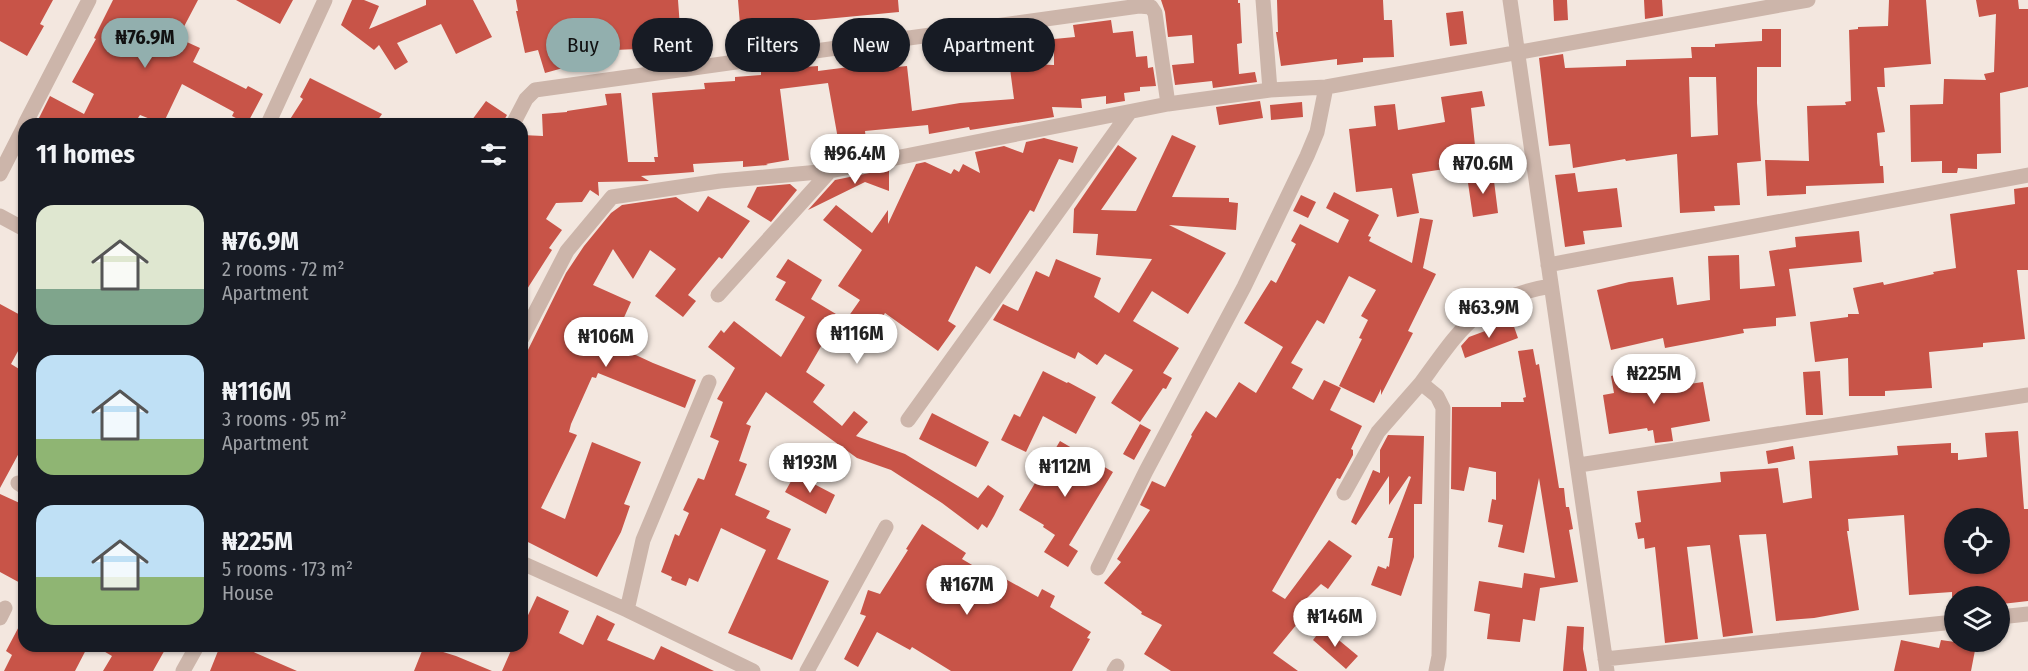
<!DOCTYPE html>
<html lang="en">
<head>
<meta charset="utf-8">
<style>
	body { margin:0; font-family:"Fira Sans Condensed",sans-serif; background:#242831; color:#f1f3f6; height:100vh; display:flex; flex-direction:column; font-size:22px; white-space:nowrap }
	* { box-sizing:border-box; margin:0 }
	p { font-size:20px; color:#9ea1a6 }
	.icon { flex:none; width:33px; height:33px; fill:none; stroke:currentColor; stroke-width:2; stroke-linecap:round; stroke-linejoin:round }
	.map { position:relative; flex:1; overflow:hidden }
	.details { position:absolute; left:18px; top:118px; width:510px; height:534px; display:flex; flex-direction:column; background:#171b24; border-radius:18px; box-shadow:0 2px 4px #0004 }
	.details>* { flex:none }
	.hud { position:absolute; left:546px; top:18px; width:570px; height:54px; display:flex; gap:12px }
	.controls { position:absolute; left:1944px; top:508px; display:grid; gap:12px }
	.controls a { display:grid; place-items:center; width:66px; height:66px; border-radius:50%; background:#171b24; box-shadow:0 2px 4px #0004; font-size:30px }
	.price { position:absolute; translate:-50% -51px; padding:0 14px; border-radius:21px; background:#fff; color:#222; font-size:20px; line-height:39px; filter:drop-shadow(0 2px 3px #0008) }
	.price::after { content:''; position:absolute; left:50%; top:36px; width:18px; height:14px; margin-left:-9px; background:inherit; clip-path:polygon(0 0,100% 0,50% 100%) }
	.price.current { background:#92afae; color:#111 }
	ul { padding:0; list-style:none }
	li { display:flex; align-items:center; gap:18px; height:150px; padding:0 18px }
	li span { display:grid; place-items:center; flex:none; width:168px; height:120px; border-radius:18px; color:#555 }
	li>.icon { margin-inline-start:auto }
	span .icon { width:72px; height:72px; fill:#fffc; stroke-width:1 }
	li b { font-size:26px }
	h2 { display:flex; justify-content:space-between; align-items:center; height:72px; padding:0 18px; font-size:26px }
	.pill { padding:0 21px; border-radius:27px; background:#171b24; box-shadow:0 2px 4px #0004; font-size:21px; line-height:54px }
	.pill.current { background:#92afae; color:#111 }
	.map>svg:first-child { display:block }
</style>
</head>
<body>
<div class="map">
<svg width="2028" height="671" viewBox="0 0 2028 671">
	<rect width="100%" height="100%" fill="#f3e7df"/>
	<path fill="#c85448" fill-rule="evenodd" d="M0 0H53L40 24 44 26 27 56 0 41Z
		M113 0H198L178 38 200 48 193 62 246 89 248 86 263 94 247 124 232 116 234 112 182 84 163 124 140 115 134 124H36L50 96 84 114 94 94 72 82 96 39 94 38Z
		M236 0H293L280 24Z
		M352 0H364L379 6 369 29 426 5V0H473L492 37 456 54 441 24 397 43 408 62 395 70 379 45 374 50 341 25Z
		M516 0H678L681 41 637 44V49L615 50 613 51V63L598 62V54L559 55 563 68 545 73 538 50 525 53 516 11H518Z
		M738 0H898L899 12 815 20H771L773 34 741 37Z
		M1161 0H1238V3H1240L1242 43 1237 44 1239 74 1255 72 1257 82 1213 88 1212 81 1175 85 1172 65 1194 63 1192 35 1168 37 1165 12Z
		M1277 0H1383L1384 20H1392L1394 57 1363 58V62L1337 65V59L1281 66 1276 32H1278Z
		M1553 0H1567L1568 20 1554 21Z
		M1644 0H1662L1663 16 1645 19Z
		M1889 0H1926L1931 64 1884 68 1885 87H1877L1885 132 1877 133 1880 166H1883L1884 183 1806 186V194L1767 196 1765 160 1809 161 1807 106 1846 105 1845 102 1851 101 1849 30 1858 29V27L1888 26Z
		M1976 0H2018L2019 9H2028V87L2000 93 2001 153 1977 154V169L1958 168 1957 173H1942V161L1911 162 1910 105 1943 104 1944 79 1986 80 1984 74 1994 72 1996 14 1979 17Z
		M1463 11 1467 44 1450 46 1446 13Z
		M1111 20 1113 33 1133 31 1136 57 1147 56 1148 68 1153 67 1156 86 1140 87V91L1124 93 1125 101 1106 104V96L1081 99 1082 108 1052 107 1054 117 970 130 969 127 929 134 928 125 865 131 867 149 835 152 834 140 838 139 828 83 780 89 789 160 766 164 768 165 743 167V161L693 164 694 172 641 176 649 181 598 182 599 196 590 190 582 202 556 203 546 219 562 230 549 248 552 250 522 297V135L543 136 542 114 567 112V111L607 105 605 94 621 93 628 162H655L654 157H658L652 93 705 89 704 83 735 81V77L761 75V72L777 69 818 66V71L865 65 866 70 907 66 912 111 960 103 1014 99 1007 46 1026 44 1029 64 1054 65V39L1075 37 1073 25Z
		M1762 29H1781V67H1757V103L1761 161 1737 163 1740 205 1714 206 1715 211 1680 213 1677 154 1626 161 1625 159 1573 168 1570 144 1549 146 1539 58 1563 54 1565 68 1626 66V60L1692 58 1691 47H1715V44L1762 41ZM1689 77H1716L1718 135 1691 137Z
		M978 41 979 55 930 57V45Z
		M310 78 382 114 375 124H287L303 99 300 97Z
		M1482 91 1485 106 1471 108 1477 164 1412 174 1419 213 1397 217 1392 188 1356 192 1349 129 1376 126 1374 106 1395 104 1398 130 1445 122 1441 97Z
		M486 101 507 115 502 124H469Z
		M1260 101 1263 118 1219 125 1216 107Z
		M1302 102 1303 117 1271 120 1270 105Z
		M1172 135 1196 146 1172 197 1229 198V202L1238 203 1236 230 1169 225 1226 253 1188 314 1152 291 1133 321 1179 348 1163 373 1172 378 1166 389 1163 388 1140 422 1111 403 1133 370 1105 354 1097 365 1078 352 1075 359 993 320 1003 304 1018 311 1036 271 1049 277 1056 259 1101 278 1094 297 1119 313 1152 259 1096 255 1098 234 1073 233 1074 209 1118 145 1137 158 1101 210 1136 211Z
		M1044 138 1078 147 1073 163 1059 159 1034 212 1030 210 990 274 976 266 948 321 956 326 938 351 885 313 865 344 858 340 854 346 830 331 806 372 825 385 813 402 842 426 854 411 868 422 856 436 905 454 978 498 988 485 1004 496 994 516 987 528 982 524 978 530 942 503 891 470 857 458 766 392 746 424 751 426 739 461 747 464 735 495 770 511 766 518 791 529 777 559 829 581 792 660 728 633 766 550 721 528 698 582 689 578 686 586 671 580 672 577 661 572 675 534 679 536 689 513 683 510 698 478 704 480 719 441 710 437 723 402 717 399 735 368 708 347 721 330 724 333 734 321 781 357 805 317 775 300 786 282 776 277 788 259 822 280 811 299 846 320 860 300 838 286 862 250 823 220 836 205 872 233 888 210V224L916 164 925 162 951 174 954 169 959 172 963 164 980 173 975 152 1004 146 1023 153 1026 142Z
		M889 169V191L865 182 808 210 835 180Z
		M1493 173 1498 213 1473 217 1467 176Z
		M1575 173 1578 192 1617 188 1622 227 1583 231 1585 244 1565 247 1555 175Z
		M790 184 797 190 771 222 747 207 757 187Z
		M2028 187V270H2017L2025 339 1983 343V347L1929 352 1932 388 1885 391V396H1849L1848 358 1815 362 1810 322 1848 317V314H1859L1853 288 1883 282 1884 285 1934 274 1933 272 1956 268 1950 214 2015 204 2014 189Z
		M1334 192 1379 215 1368 236 1371 237 1369 241 1412 263 1420 218 1433 220 1423 268 1436 274 1408 331 1413 333 1381 395V389L1374 403 1339 386 1362 339 1359 338 1368 320 1361 316 1376 290 1349 276 1324 324 1317 320 1291 363 1303 369 1292 388 1313 400 1324 380 1341 388 1330 410 1362 426 1351 449 1353 450V455L1340 479 1337 478 1272 591 1285 599 1329 540 1352 556 1328 589 1321 584 1299 606 1301 608 1297 612 1302 618 1273 653 1298 671H1171L1144 654 1162 625 1141 614 1142 612 1104 583 1121 562 1117 559 1150 510 1140 505 1152 481 1165 487 1192 436 1191 435 1206 411 1216 418 1239 382 1256 393 1283 347 1244 323 1271 280 1276 283 1296 244 1291 241 1300 224 1338 243 1349 220 1326 208Z
		M1301 195 1316 202 1308 218 1293 211Z
		M708 196 750 221 722 259 719 257 688 295 696 301 683 317 655 296 676 269 650 250 633 279 613 249 593 285 631 302 612 344 653 363 696 380 685 408 598 373 596 378 592 377 571 424 569 432 577 435 541 508 565 519 592 442 641 462 624 504 630 506 621 532 597 577 522 539V362L566 273 584 246 611 213 622 205 676 197 698 212Z
		M1859 231 1862 262 1789 269 1796 316 1776 318V326L1743 329 1744 333 1665 348 1663 338 1611 350 1597 290 1629 282 1673 277 1677 305 1710 300 1708 256 1739 255 1740 289 1775 286 1769 251 1796 247 1795 237Z
		M0 304 24 317V340L11 364 24 372V456L19 453 0 488Z
		M1512 321 1518 338 1465 358 1461 346 1469 337Z
		M1533 349 1536 365 1539 364 1559 488H1564L1566 507H1569L1573 529 1569 530 1578 582 1540 588 1535 621 1523 619 1520 642 1487 639 1490 614 1474 611 1479 581 1522 588 1524 573 1555 578 1539 478 1524 553 1498 547 1503 525 1488 522 1492 499 1496 500V472L1469 467 1464 491 1451 489 1452 407H1501V402H1524L1523 398 1526 397 1518 351Z
		M1665 369 1669 387 1703 382 1710 421 1671 428 1673 441 1655 443 1653 430 1648 431 1647 428 1609 434 1603 395 1614 393 1611 376 1629 372 1630 375Z
		M1043 371 1067 383 1068 382 1096 397 1076 434 1043 416 1026 452 1001 440 1014 414 1020 417Z
		M1820 371 1823 415H1806L1803 372Z
		M932 413 989 442 976 467 919 439Z
		M1140 424 1151 430 1134 460 1123 454Z
		M2018 431 2024 509H2028V601L2002 604 2001 597H1952V592L1909 595 1904 515 1848 519 1849 531H1847L1859 610 1814 618 1776 621 1766 534 1739 535 1753 633 1723 637 1710 545 1687 547 1698 639 1665 643 1655 547 1645 549 1644 538 1638 539 1635 523 1641 522 1637 491 1721 482 1720 472 1778 468 1783 503 1812 498 1809 461 1898 455 1897 446 1951 443V453H1958V460L1987 457 1985 433ZM1954 519H2000V564H1954Z
		M1388 435 1424 436 1422 504H1414V557L1401 596 1371 585 1378 566 1386 569 1387 566 1389 567 1393 538H1388L1411 477 1409 476 1389 505V476L1356 525 1351 522 1373 470 1380 473V450Z
		M1060 441 1113 472 1069 545 1078 551 1068 567 1044 552 1055 535 1043 527 1044 525 1019 510Z
		M1793 446 1795 459 1768 464 1766 451Z
		M795 474 835 495 826 514 785 492Z
		M0 494 24 505V585L0 572Z
		M922 524 966 553 962 559 989 575 991 571 1038 597 1042 589 1055 596 1050 607 1091 632 1087 638 1090 639 1072 671H951L912 647 910 650 877 632 858 667 844 659 866 616 860 614 868 590 880 594 908 550 906 549Z
		M537 596 569 611 559 633 583 645 597 615 615 624 607 640 654 660 661 646 714 671H502L513 646H522V628Z
		M24 617V646H88L75 671H4L12 655 6 651Z
		M1567 626 1584 627 1583 649 1587 671H1563Z
		M1323 627 1358 656 1346 669 1313 640Z
		M1901 640 1939 648 1941 640 1976 645 1971 671H1894Z
		M95 646H167L153 671H103L112 656Z
		M220 646H240L297 671H210Z
		M424 646 456 656 492 671H414Z"/>
	<g fill="none" stroke-linecap="round" stroke-linejoin="round">
		<path stroke="#ccb5aa" stroke-width="15" d="M1263 0 1270 90
			M1510 0 1607 671
			M25 124 89 0
			M268 124 325 0
			M513 124 526 99 535 90 1139 6 1151 7 1155 13 1168 104
			M0 174 24 127
			M0 216 24 229
			M1548 265 2028 175
			M718 295 830 171
			M522 338 567 251 612 197 720 181 830 171 1168 104 1270 90 1326 87 1808 0
			M908 420 1129 113
			M1579 465 2028 395
			M18 483 24 487
			M1344 493 1378 432 1421 383
			M522 563 627 610 753 671
			M1098 568 1146 471 1244 287 1307 156 1317 132 1326 87
			M627 610 643 540 709 382
			M2000 617 2028 614
			M0 618 5 608
			M1605 659 1954 622
			M183 671 197 646
			M807 671 886 527
			M1114 671 1117 666
			M1436 671 1439 656 1443 408 1437 396 1421 383C1462 327 1478 298 1551 286"/>
	</g>
</svg>
<div class="controls">
<a><svg class="icon" aria-label="locate" viewBox="0 0 24 24"><circle cx="12" cy="12" r="6"/><path d="M12 2v4M12 18v4M2 12h4M18 12h4"/></svg></a>
<a><svg class="icon" aria-label="layers" viewBox="0 0 24 24"><path d="M12 4l9 5-9 5-9-5zM3 14l9 5 9-5"/></svg></a>
</div>
<b class="price current" style="left:145px;top:69px">₦76.9M</b>
<b class="price" style="left:855px;top:185px">₦96.4M</b>
<b class="price" style="left:1483px;top:195px">₦70.6M</b>
<b class="price" style="left:1489px;top:339px">₦63.9M</b>
<b class="price" style="left:857px;top:365px">₦116M</b>
<b class="price" style="left:606px;top:368px">₦106M</b>
<b class="price" style="left:1654px;top:405px">₦225M</b>
<b class="price" style="left:810px;top:494px">₦193M</b>
<b class="price" style="left:1065px;top:498px">₦112M</b>
<b class="price" style="left:967px;top:616px">₦167M</b>
<b class="price" style="left:1335px;top:648px">₦146M</b>
<div class="hud">
<a class="pill current">Buy</a>
<a class="pill">Rent</a>
<a class="pill">Filters</a>
<a class="pill">New</a>
<a class="pill">Apartment</a>
</div>
<section class="details">
<h2>11 homes<svg class="icon" aria-label="filters" viewBox="0 0 24 24"><path d="M4 7h16M4 17h16"/><circle cx="9" cy="7" r="2"/><circle cx="15" cy="17" r="2"/></svg></h2>
<ul>
<li><span style="background:linear-gradient(#dfe7d0 70%,#7fa58c 0)"><svg class="icon" aria-label="home" viewBox="0 0 24 24"><path d="M3 11l9-7 9 7M6 9v11h12V9"/></svg></span><div><b>₦76.9M</b><p>2 rooms · 72 m²</p><p>Apartment</p></div></li>
<li><span style="background:linear-gradient(#bfe0f5 70%,#8fb573 0)"><svg class="icon" aria-label="home" viewBox="0 0 24 24"><path d="M3 11l9-7 9 7M6 9v11h12V9"/></svg></span><div><b>₦116M</b><p>3 rooms · 95 m²</p><p>Apartment</p></div></li>
<li><span style="background:linear-gradient(#bfe0f5 60%,#8fb573 0)"><svg class="icon" aria-label="home" viewBox="0 0 24 24"><path d="M3 11l9-7 9 7M6 9v11h12V9"/></svg></span><div><b>₦225M</b><p>5 rooms · 173 m²</p><p>House</p></div></li>
</ul>
</section>
</div>
</body>
</html>
